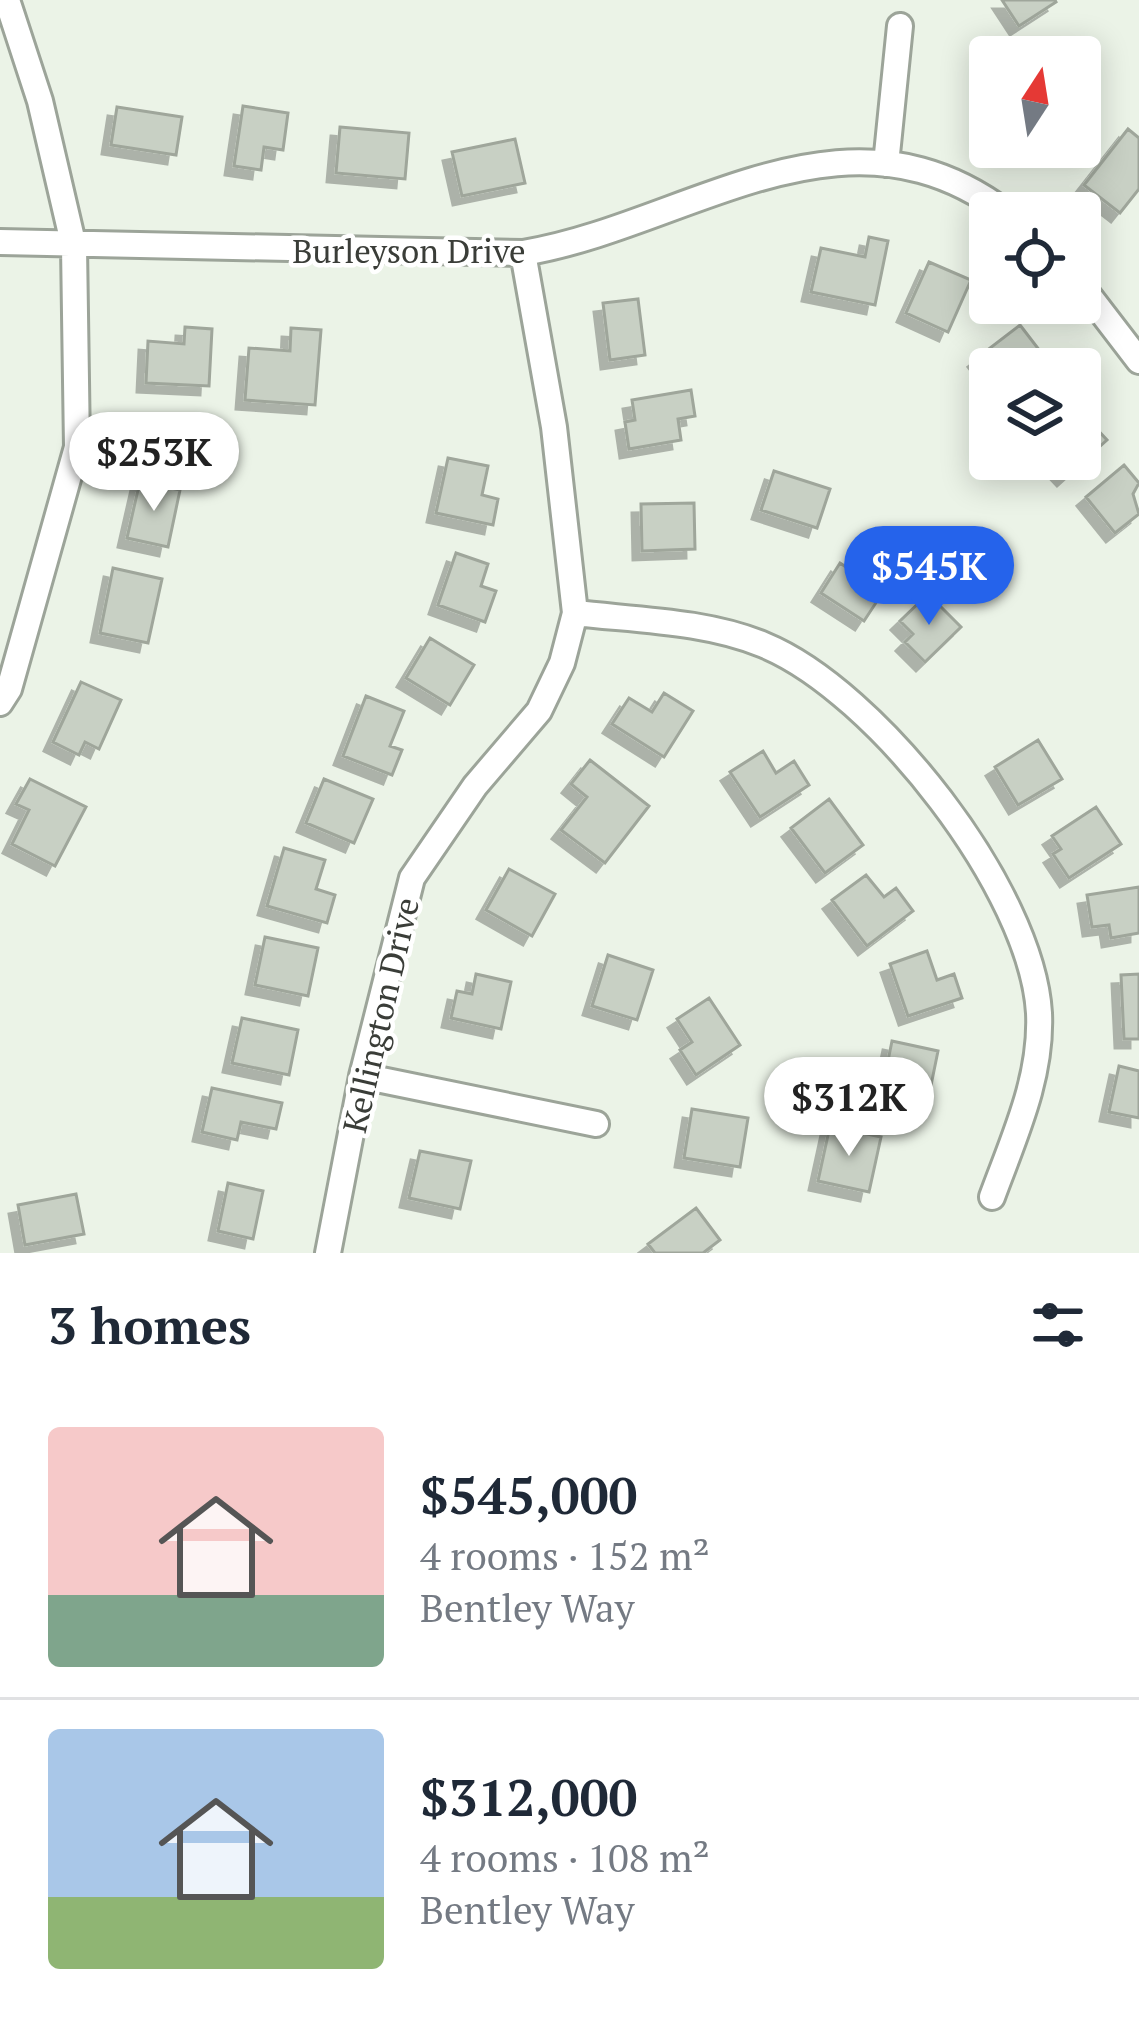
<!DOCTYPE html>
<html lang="en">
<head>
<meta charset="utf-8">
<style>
	body { margin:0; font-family:"PT Serif",serif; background:#f2f2f3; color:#1f2937; height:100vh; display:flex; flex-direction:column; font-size:45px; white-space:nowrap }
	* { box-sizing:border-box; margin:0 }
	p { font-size:39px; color:#747a83 }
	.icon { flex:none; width:66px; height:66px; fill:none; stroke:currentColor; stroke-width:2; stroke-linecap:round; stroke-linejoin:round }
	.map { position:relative; height:1253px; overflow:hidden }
	.sheet { display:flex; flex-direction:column; background:#fff; flex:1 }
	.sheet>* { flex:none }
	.needle { width:78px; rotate:12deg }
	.buttons { position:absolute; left:969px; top:36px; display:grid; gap:24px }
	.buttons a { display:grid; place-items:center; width:132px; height:132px; border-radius:12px; background:#fff; box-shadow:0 6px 30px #0003; font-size:60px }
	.price { position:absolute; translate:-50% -102px; padding:0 27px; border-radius:42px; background:#fff; color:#222; font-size:39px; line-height:78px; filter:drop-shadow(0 3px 6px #0008) }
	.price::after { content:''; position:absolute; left:50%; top:72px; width:36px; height:27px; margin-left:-18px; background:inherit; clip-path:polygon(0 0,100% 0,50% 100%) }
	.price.current { background:#2563eb; color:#fff }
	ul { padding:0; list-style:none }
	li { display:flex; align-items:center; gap:36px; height:300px; padding:0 48px }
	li+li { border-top:3px solid #e0e1e3 }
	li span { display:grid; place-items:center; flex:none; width:336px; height:240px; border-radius:12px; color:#555 }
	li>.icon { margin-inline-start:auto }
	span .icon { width:144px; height:144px; fill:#fffc; stroke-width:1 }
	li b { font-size:51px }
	h2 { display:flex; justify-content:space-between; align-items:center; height:144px; padding:0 48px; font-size:51px }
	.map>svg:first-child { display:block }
</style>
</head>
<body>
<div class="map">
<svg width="1139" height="1253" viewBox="0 0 1139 1253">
	<defs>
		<filter id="shadow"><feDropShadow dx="-9" dy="9" stdDeviation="0" flood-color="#0004"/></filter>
	</defs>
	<rect width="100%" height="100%" fill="#ebf3e7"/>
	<path fill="#c8d0c4" stroke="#9fa69b" stroke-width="3" filter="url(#shadow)" d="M1002 0H1055L1056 2 1019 26Z
		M243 106 288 113 283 150 264 147 261 170 234 166Z
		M117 107 182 117 176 155 111 145Z
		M340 127 409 133 405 179 336 173Z
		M1128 129 1139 138V189L1120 213 1084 185Z
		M515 139 525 183 462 196 452 152Z
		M869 237 888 241 875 305 811 292 821 248 865 257Z
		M929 262 971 280 948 332 906 313Z
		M638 299 645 355 610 360 603 303Z
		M1020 325 1050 364 1044 369H990V375L977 358Z
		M185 327 212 329 209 386 146 383 148 341 184 344Z
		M291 328 321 330 315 405 245 400 249 348 290 351Z
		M691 390 695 416 678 419 681 440 629 449 625 422 635 420 632 400Z
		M1080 411 1107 440 1066 477 1049 459H1080Z
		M448 458 488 466 482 495 498 499 493 525 436 513Z
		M1124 465 1139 483 1133 494 1139 514 1115 533 1086 497Z
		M774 471 830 489 817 528 761 510Z
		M140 481 180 490 168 547 127 538Z
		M694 503 695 549 642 551 641 504Z
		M456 553 488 564 481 586 496 591 485 622 438 605Z
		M840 563 883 592 864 621 821 593Z
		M113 568 162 579 148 643 100 633Z
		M928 594 961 627 925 662 905 642 913 634 900 621Z
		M430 638 474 665 450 705 406 678Z
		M81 682 121 700 99 749 85 742 79 755 53 742Z
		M664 693 693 711 664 757 612 724 629 698 652 712Z
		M366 696 404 711 390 746 402 750 392 775 343 756Z
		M1038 740 1062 779 1018 805 995 767Z
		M763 751 776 773 794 761 809 785 760 817 730 772Z
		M590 760 649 806 605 863 561 830 587 797 571 784Z
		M30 779 86 807 55 866 12 844 29 810 16 804Z
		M324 779 373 799 354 843 306 823Z
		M829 799 863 845 825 873 791 828Z
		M1096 807 1121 844 1069 878 1053 854 1061 849 1052 836Z
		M284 848 325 860 316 889 335 895 327 923 267 906Z
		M509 869 555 894 532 936 486 910Z
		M866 875 884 897 896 888 913 911 867 946 832 900Z
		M1139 887V933L1111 938 1109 925 1092 927 1087 895Z
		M265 937 318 948 308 996 255 985Z
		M927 951 937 980 954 974 962 998 908 1016 890 964Z
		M608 955 653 970 637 1020 592 1006Z
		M476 974 511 982 501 1029 451 1018 457 991 472 994Z
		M1139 974V1039H1124L1121 975Z
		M709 998 740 1045 696 1075 680 1050 692 1042 677 1019Z
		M242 1018 298 1030 289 1075 232 1063Z
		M892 1041 938 1051 927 1105 881 1095Z
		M1119 1066 1139 1071V1118L1109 1112Z
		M212 1088 282 1103 276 1129 241 1122 237 1140 202 1132Z
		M692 1109 748 1118 740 1167 684 1158Z
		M830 1126 881 1137 869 1192 818 1181Z
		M420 1151 471 1161 460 1209 409 1198Z
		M228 1183 263 1191 253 1239 218 1231Z
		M76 1194 84 1234 25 1245 18 1205Z
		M696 1208 720 1240 703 1253H655L648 1244Z"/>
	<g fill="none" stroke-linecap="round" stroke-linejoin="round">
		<defs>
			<path id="minor" d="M886 164 900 26
				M0 242 523 253C687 226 843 90 1006 213
				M1080 284 1139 361
				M575 613C636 620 707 621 764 645 876 691 1032 890 1039 1013 1042 1078 1014 1137 992 1197
				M0 703 9 689 77 447 74 247 40 101 7 0
				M362 1076 596 1124
				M328 1253 362 1076 412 878 475 786 539 711 562 663 575 613 554 427 523 253"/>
		</defs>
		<use href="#minor" stroke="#9ca499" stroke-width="30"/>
		<use href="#minor" stroke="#fff" stroke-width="24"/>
	</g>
	<g text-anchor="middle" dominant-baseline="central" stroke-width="9" stroke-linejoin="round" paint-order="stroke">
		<g font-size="33" fill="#3a3d38" stroke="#fff">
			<text x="409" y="250">Burleyson Drive</text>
			<text transform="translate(380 1015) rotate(-77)">Kellington Drive</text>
		</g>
	</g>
</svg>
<div class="buttons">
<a><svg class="needle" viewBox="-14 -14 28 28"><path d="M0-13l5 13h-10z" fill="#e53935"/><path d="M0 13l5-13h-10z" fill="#747a83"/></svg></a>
<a><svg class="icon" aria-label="locate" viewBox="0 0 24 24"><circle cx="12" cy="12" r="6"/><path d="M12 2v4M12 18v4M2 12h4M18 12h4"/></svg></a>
<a><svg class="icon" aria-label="layers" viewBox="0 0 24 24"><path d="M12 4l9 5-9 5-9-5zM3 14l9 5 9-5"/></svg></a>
</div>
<b class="price" style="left:154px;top:514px">$253K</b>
<b class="price current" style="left:929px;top:628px">$545K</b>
<b class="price" style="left:849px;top:1159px">$312K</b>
</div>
<section class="sheet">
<h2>3 homes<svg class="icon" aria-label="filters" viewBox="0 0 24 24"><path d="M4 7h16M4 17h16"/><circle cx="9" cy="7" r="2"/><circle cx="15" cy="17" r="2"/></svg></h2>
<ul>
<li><span style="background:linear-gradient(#f6c9c9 70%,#7fa58c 0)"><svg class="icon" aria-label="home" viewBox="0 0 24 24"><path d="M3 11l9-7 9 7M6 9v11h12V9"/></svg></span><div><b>$545,000</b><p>4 rooms · 152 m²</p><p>Bentley Way</p></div></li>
<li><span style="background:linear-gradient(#a9c7e8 70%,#8fb573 0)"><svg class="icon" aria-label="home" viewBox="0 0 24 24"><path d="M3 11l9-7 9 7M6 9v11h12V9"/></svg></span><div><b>$312,000</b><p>4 rooms · 108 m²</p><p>Bentley Way</p></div></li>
</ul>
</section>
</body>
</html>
